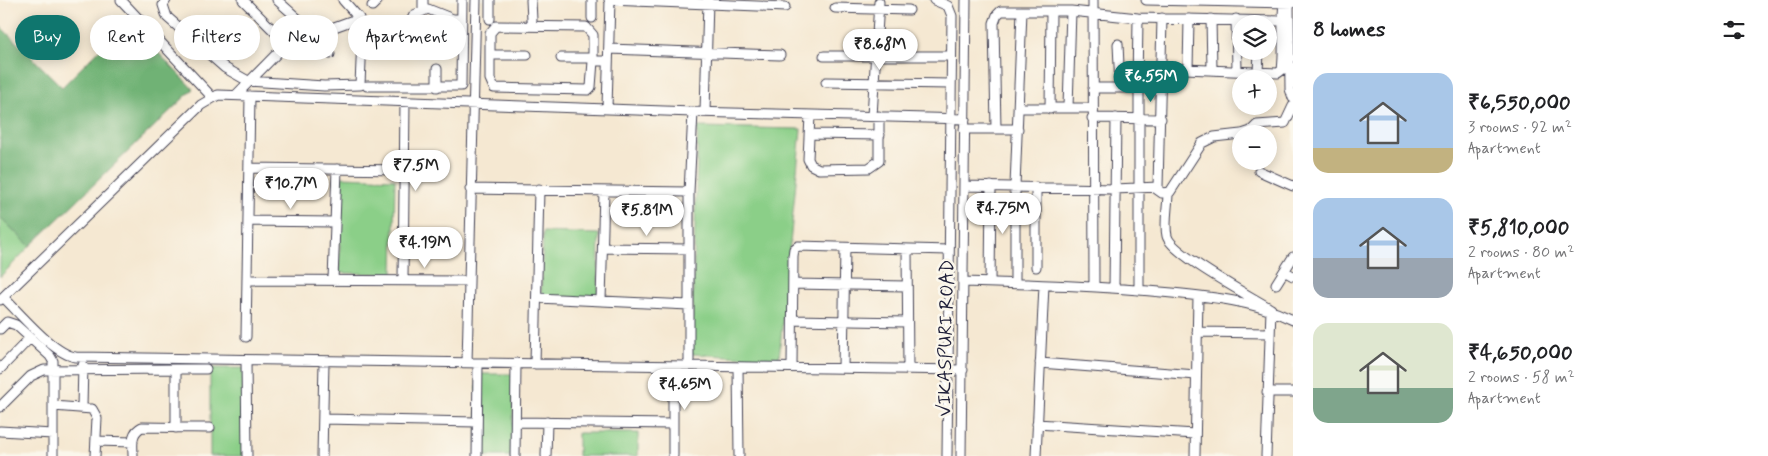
<!DOCTYPE html>
<html lang="en">
<head>
<meta charset="utf-8">
<style>
	body { margin:0; font-family:Mynerve,sans-serif; background:#f6f6f6; color:#202124; height:100vh; display:flex; flex-direction:column; font-size:19px; white-space:nowrap }
	* { box-sizing:border-box; margin:0 }
	p { font-size:16px; color:#757577 }
	.icon { flex:none; width:28px; height:28px; fill:none; stroke:currentColor; stroke-width:2; stroke-linecap:round; stroke-linejoin:round }
	.map { position:relative; flex:1; overflow:hidden }
	.side { display:flex; flex-direction:column; background:#fff; width:475px }
	.side>* { flex:none }
	.hud { position:absolute; left:15px; top:15px; width:475px; height:45px; display:flex; gap:10px }
	.fabs { position:absolute; left:1232px; top:15px; display:grid; gap:10px }
	.fabs a { display:grid; place-items:center; width:45px; height:45px; border-radius:50%; background:#fff; box-shadow:0 2px 12px #0003; font-size:25px }
	.price { position:absolute; translate:-50% -42px; padding:0 11px; border-radius:18px; background:#fff; color:#222; font-size:16px; line-height:32px; filter:drop-shadow(0 1px 2px #0008) }
	.price::after { content:''; position:absolute; left:50%; top:30px; width:15px; height:11px; margin-left:-8px; background:inherit; clip-path:polygon(0 0,100% 0,50% 100%) }
	.price.selected { background:#0f766e; color:#fff }
	ul { padding:0; list-style:none }
	li { display:flex; align-items:center; gap:15px; height:125px; padding:0 20px }
	li span { display:grid; place-items:center; flex:none; width:140px; height:100px; border-radius:15px; color:#555 }
	li>.icon { margin-inline-start:auto }
	span .icon { width:60px; height:60px; fill:#fffc; stroke-width:1 }
	li b { font-size:21px }
	h2 { display:flex; justify-content:space-between; align-items:center; height:60px; padding:0 20px; font-size:21px }
	.chip { padding:0 18px; border-radius:22px; background:#fff; box-shadow:0 2px 12px #0003; font-size:18px; line-height:45px }
	.chip.selected { background:#0f766e; color:#fff }
	main { display:flex; flex:1; min-height:0 }
	.map>svg:first-child { display:block }
</style>
</head>
<body>
<main>
<div class="map">
<svg width="1293" height="456" viewBox="0 0 1293 456">
	<rect width="100%" height="100%" fill="#fbf7ec"/>
	<filter id="ink" filterUnits="userSpaceOnUse"><feTurbulence type="fractalNoise" baseFrequency=".02" numOctaves="2"/><feDisplacementMap in="SourceGraphic" scale="10" xChannelSelector="R" yChannelSelector="G"/><feConvolveMatrix kernelMatrix="1 2 1 2 8 2 1 2 1" color-interpolation-filters="sRGB"/></filter>
	<filter id="wash" filterUnits="userSpaceOnUse"><feTurbulence type="fractalNoise" baseFrequency=".0096" numOctaves="4" result="noise"/><feDisplacementMap in="SourceGraphic" scale="20" xChannelSelector="R" yChannelSelector="G"/><feGaussianBlur stdDeviation="1.12" result="paint"/><feColorMatrix in="noise" values="0 0 0 0 0 0 0 0 0 0 0 0 0 0 0 0 0 1.4 0 .05"/><feComposite in="paint" operator="in"/></filter>
	<g filter="url(#wash)">
		<rect width="100%" height="100%" fill="#f5e8d2"/>
		<path fill="#8bcf88" stroke="#567862" d="M698 127 801 129 779 359 691 354Z
			M342 177 395 179 393 274 339 273Z
			M0 217 30 246 0 277Z
			M543 232 599 234 598 300 541 298Z
			M210 368H244L243 456H210Z
			M477 374H513V456H477Z
			M578 433H638V456H578Z"/>
		<path fill="#70b274" stroke="#496a58" d="M128 21 193 89 30 246 0 217V26L62 87Z"/>
	</g>
	<g filter="url(#ink)">
		<g fill="none" stroke-linecap="round" stroke-linejoin="round">
			<defs>
				<path id="minor" d="M121 0 212 97
					M166 0 163 5 167 17 225 68 248 81 324 86 360 85 362 38 359 18 326 30 311 32 305 25
					M243 0 286 43
					M343 0 359 18
					M423 0V11
					M531 0 532 20
					M592 0V18
					M609 0 785 7
					M934 0 948 6 952 16 947 456
					M1093 0 1094 287
					M1146 0 1293 3
					M1289 3 1290 89 1293 98
					M372 6 378 0
					M835 8 909 10
					M490 19V0
					M1211 19 1212 69
					M1236 19 1237 71
					M409 25 414 15 428 9 453 19H462
					M311 32 330 54
					M1118 44 1120 87
					M609 49 780 55
					M490 55H527
					M824 56H951
					M561 58H593
					M593 61 591 87 588 90 494 88 490 79V33L496 26 586 27 593 35V61H608
					M1162 68 1278 73 1282 70C1285 48 1281 25 1284 3
					M437 69V87
					M1188 69 1189 19
					M1258 72 1259 51
					M826 82 950 84
					M367 86H461L462 0
					M1093 88H1161
					M1137 88 1138 18
					M1139 88V290
					M236 95 305 25 277 0
					M1068 107 1071 11
					M607 108 610 0
					M1019 108H1092
					M1050 109 1051 11
					M705 112 708 0
					M810 115 808 159 811 165 819 169 869 168 879 161V116
					M872 116 879 2
					M1092 118 1161 119
					M964 129H996
					M1018 129H996L994 23 997 15 1001 11H1071L1138 18 1282 21
					M809 134 880 135
					M1242 134 1251 131 1257 125 1285 123 1293 106
					M249 168 405 170
					M1259 171 1293 186
					M964 186 1115 189 1158 187 1162 18
					M1036 187V267
					M1155 188 1162 193 1170 192 1202 143 1214 137 1241 134
					M470 189 689 192
					M1168 193C1168 206 1164 223 1167 236 1171 254 1252 297 1271 309L1266 456
					M248 221 335 222
					M604 248 689 249
					M907 249 908 369
					M1284 271 1293 276
					M247 280 469 281
					M333 280 337 169
					M403 280 405 102
					M963 282C1033 284 1103 286 1172 293 1214 297 1254 301 1293 320
					M990 283 991 186
					M1015 283V186L1022 11
					M793 284 907 286
					M1276 284 1293 257
					M1114 288 1116 118
					M3 297C20 313 54 355 76 357L963 370
					M537 298 689 305
					M0 300 201 105 218 95 693 112 965 119
					M601 301 604 191
					M793 320 907 322
					M0 329 7 322 16 325 50 356 53 361V456
					M1197 332 1270 333
					M246 337 250 96
					M246 360 247 456
					M467 363 476 0
					M1040 363 1196 375
					M535 364 539 189
					M689 366V192L693 112
					M738 367 739 456
					M792 367 793 256 794 249 798 246 949 250
					M843 368 845 248
					M0 369 30 338
					M176 369H206
					M1267 392H1293
					M53 406 92 409 97 418 95 456
					M0 407 31 376 44 370 176 369V428
					M82 407 83 365
					M323 419 477 422
					M516 422 673 424
					M1037 424 1195 434
					M0 431 53 434
					M96 441 133 442
					M133 456C133 444 130 433 142 427L210 428
					M322 456 324 361
					M477 456 478 363
					M515 456 516 363
					M546 456 547 422
					M673 456V366
					M961 456 966 0
					M1036 456 1044 285
					M1195 456 1198 296"/>
			</defs>
			<use href="#minor" stroke="#424052" stroke-width="11"/>
			<use href="#minor" stroke="#fff" stroke-width="9"/>
		</g>
	</g>
	<g text-anchor="middle" dominant-baseline="central" stroke-width="5" stroke-linejoin="round" paint-order="stroke">
		<g font-size="19" fill="#22223b" stroke="#fbf7ec">
			<text transform="translate(946 338) rotate(-89)">VIKASPURI ROAD</text>
		</g>
	</g>
</svg>
<div class="fabs">
<a><svg class="icon" aria-label="layers" viewBox="0 0 24 24"><path d="M12 4l9 5-9 5-9-5zM3 14l9 5 9-5"/></svg></a>
<a>+</a>
<a>−</a>
</div>
<b class="price" style="left:880px;top:71px">₹8.68M</b>
<b class="price selected" style="left:1151px;top:103px">₹6.55M</b>
<b class="price" style="left:416px;top:192px">₹7.5M</b>
<b class="price" style="left:291px;top:210px">₹10.7M</b>
<b class="price" style="left:1003px;top:235px">₹4.75M</b>
<b class="price" style="left:647px;top:237px">₹5.81M</b>
<b class="price" style="left:425px;top:269px">₹4.19M</b>
<b class="price" style="left:685px;top:411px">₹4.65M</b>
<div class="hud">
<a class="chip selected">Buy</a>
<a class="chip">Rent</a>
<a class="chip">Filters</a>
<a class="chip">New</a>
<a class="chip">Apartment</a>
</div>
</div>
<section class="side">
<h2>8 homes<svg class="icon" aria-label="filters" viewBox="0 0 24 24"><path d="M4 7h16M4 17h16"/><circle cx="9" cy="7" r="2"/><circle cx="15" cy="17" r="2"/></svg></h2>
<ul>
<li><span style="background:linear-gradient(#a9c7e8 75%,#c2b280 0)"><svg class="icon" aria-label="home" viewBox="0 0 24 24"><path d="M3 11l9-7 9 7M6 9v11h12V9"/></svg></span><div><b>₹6,550,000</b><p>3 rooms · 92 m²</p><p>Apartment</p></div></li>
<li><span style="background:linear-gradient(#a9c7e8 60%,#9aa5b1 0)"><svg class="icon" aria-label="home" viewBox="0 0 24 24"><path d="M3 11l9-7 9 7M6 9v11h12V9"/></svg></span><div><b>₹5,810,000</b><p>2 rooms · 80 m²</p><p>Apartment</p></div></li>
<li><span style="background:linear-gradient(#dfe7d0 65%,#7fa58c 0)"><svg class="icon" aria-label="home" viewBox="0 0 24 24"><path d="M3 11l9-7 9 7M6 9v11h12V9"/></svg></span><div><b>₹4,650,000</b><p>2 rooms · 58 m²</p><p>Apartment</p></div></li>
</ul>
</section>
</main>
</body>
</html>
